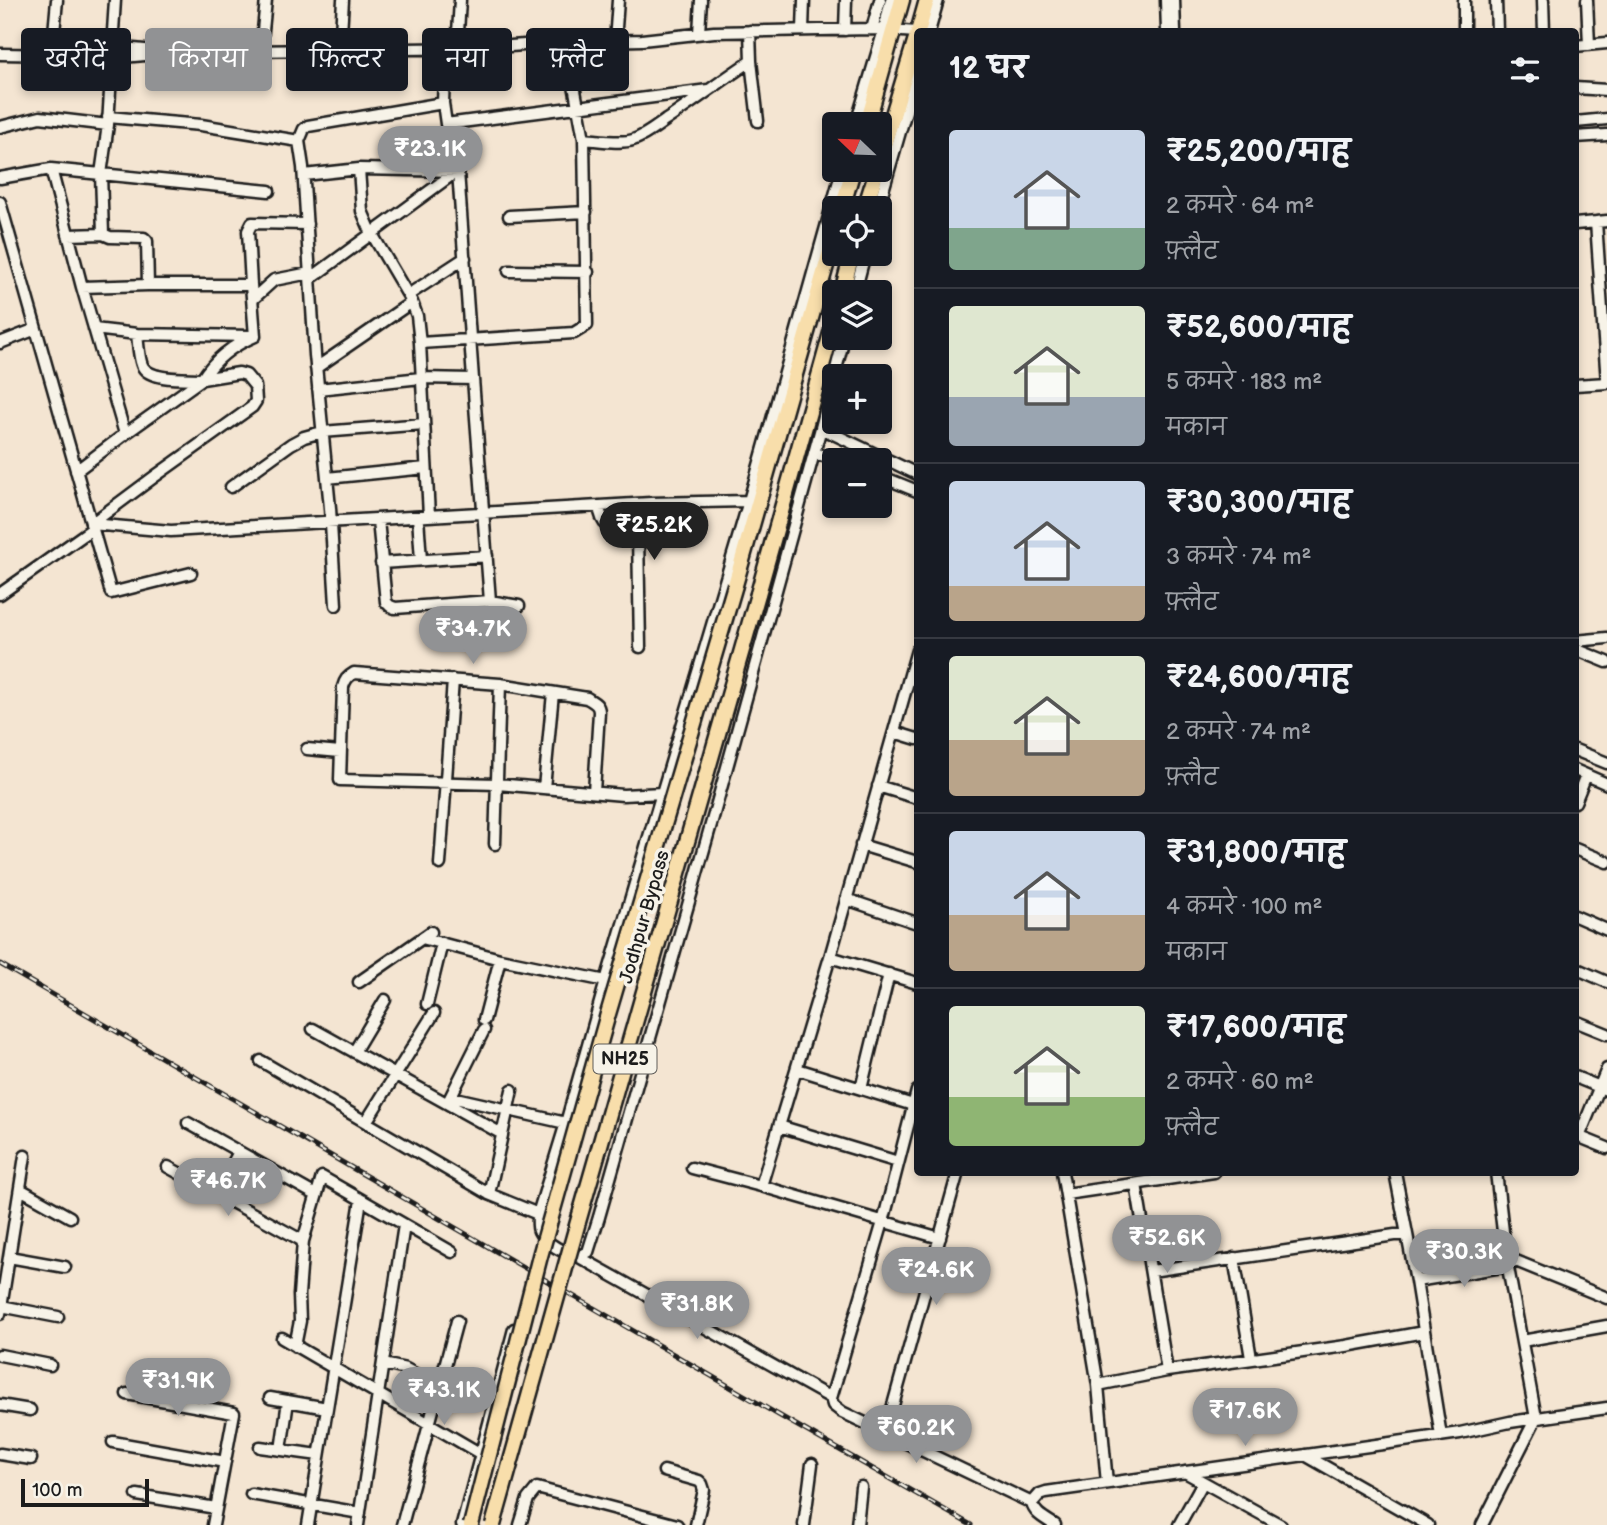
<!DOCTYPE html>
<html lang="hi">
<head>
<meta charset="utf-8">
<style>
	body { margin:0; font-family:"Balsamiq Sans","Playpen Sans Deva",sans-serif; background:#242831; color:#f1f3f6; height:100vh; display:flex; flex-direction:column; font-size:26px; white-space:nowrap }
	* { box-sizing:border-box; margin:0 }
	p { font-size:23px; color:#9ea1a6 }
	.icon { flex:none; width:38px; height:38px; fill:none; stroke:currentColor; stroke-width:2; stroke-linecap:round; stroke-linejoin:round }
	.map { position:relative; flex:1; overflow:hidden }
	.panel { position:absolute; left:914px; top:28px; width:665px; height:1148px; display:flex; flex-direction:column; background:#171b24; border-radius:7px; box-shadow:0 4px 10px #0003 }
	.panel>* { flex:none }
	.banner { position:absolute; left:21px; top:28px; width:665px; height:63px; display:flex; gap:14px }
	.needle { width:46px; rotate:293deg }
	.buttons { position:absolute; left:822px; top:112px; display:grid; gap:14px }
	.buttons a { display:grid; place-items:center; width:70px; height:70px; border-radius:7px; background:#171b24; box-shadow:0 4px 10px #0003; font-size:35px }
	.scale { position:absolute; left:21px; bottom:18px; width:128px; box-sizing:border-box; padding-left:7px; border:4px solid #1c1c1c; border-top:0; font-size:19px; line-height:24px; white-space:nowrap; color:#1c1c1c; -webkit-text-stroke:5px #f7f3e8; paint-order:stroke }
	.price { position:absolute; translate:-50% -60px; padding:0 16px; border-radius:24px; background:#919294; color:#fff; font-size:23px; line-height:46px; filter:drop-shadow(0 2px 4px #0008) }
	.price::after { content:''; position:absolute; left:50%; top:42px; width:21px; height:16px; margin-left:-10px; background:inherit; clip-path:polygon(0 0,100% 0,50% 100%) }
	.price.on { background:#222; color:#fff }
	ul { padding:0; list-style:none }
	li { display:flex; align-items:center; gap:21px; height:175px; padding:0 35px }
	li+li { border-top:2px solid #363941 }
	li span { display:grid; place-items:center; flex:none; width:196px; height:140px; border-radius:7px; color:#555 }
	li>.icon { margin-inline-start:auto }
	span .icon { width:84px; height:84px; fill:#fffc; stroke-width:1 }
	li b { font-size:30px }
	h2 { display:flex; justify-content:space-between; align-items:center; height:84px; padding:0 35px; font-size:30px }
	.pill { padding:0 24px; border-radius:7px; background:#171b24; box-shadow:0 4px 10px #0003; font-size:24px; line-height:63px }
	.pill.on { background:#919294; color:#fff }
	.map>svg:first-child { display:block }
</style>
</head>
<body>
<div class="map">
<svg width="1607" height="1525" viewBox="0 0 1607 1525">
	<rect width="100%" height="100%" fill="#f4e5d2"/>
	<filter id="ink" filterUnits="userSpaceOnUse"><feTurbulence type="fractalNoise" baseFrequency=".0143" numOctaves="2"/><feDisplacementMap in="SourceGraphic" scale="14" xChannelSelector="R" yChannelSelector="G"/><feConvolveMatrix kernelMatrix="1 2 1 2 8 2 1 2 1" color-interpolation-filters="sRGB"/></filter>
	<g filter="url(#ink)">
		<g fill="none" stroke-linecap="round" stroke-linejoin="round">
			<defs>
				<path id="minor" d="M1166 0 1167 32
					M1174 0 1175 32
					M1496 0 1497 32
					M1543 0 1544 32
					M1587 0 1589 45
					M872 29 880 0
					M803 30 804 0
					M845 30 846 0
					M929 32 938 0
					M1464 32V0
					M699 33 701 0
					M615 42 618 0
					M1575 46 1607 43
					M112 47 115 0
					M457 49 460 0
					M340 50 343 0
					M261 51 266 0
					M0 54 63 55 112 58 145 55
					M52 55 57 0
					M63 55 112 47 166 52 482 48 566 42 642 40 714 32 872 29 917 32
					M751 61 758 121
					M1575 88 1607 90
					M108 117 201 125 299 141 304 129 308 126 443 103 445 49
					M1575 122 1607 119
					M446 124 708 90
					M856 124 884 30 891 0
					M0 127 40 117 108 125 112 58
					M1575 137 1607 135
					M584 139C598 140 621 144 633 140 645 136 656 127 666 120 695 101 722 80 751 61L750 31
					M299 141 303 167 315 355 330 508 336 605
					M51 169 82 287 125 434 76 471
					M359 169 362 211 372 234 412 302 417 316 420 343 429 516
					M842 170 749 501 606 981 566 1123 538 1214C538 1220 537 1226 539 1231 545 1244 566 1254 579 1257L588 1252 599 1217 714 814 821 428 844 338
					M458 171 473 379
					M304 175 359 169 458 171 446 124 443 103
					M0 178 51 169 101 174 108 125
					M0 202 111 593 191 573
					M878 208 917 73
					M509 216 586 212
					M1596 222 1607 383
					M1575 224 1607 221
					M68 235 103 234
					M509 271 588 272
					M310 279 457 171
					M251 285 248 231 252 223 307 224
					M82 287 148 285 147 241 144 238 110 237 103 234 101 174 269 191
					M855 292 865 254
					M408 295 465 258
					M253 299 274 280 310 273
					M94 329 137 334 251 336
					M137 334C138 342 139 361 143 367 151 381 187 378 202 379 215 359 233 345 255 336L251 285H148
					M0 343 36 329
					M420 343 574 333 587 325 584 139 566 42
					M316 368 412 302
					M1575 385 1607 383
					M318 389 421 378 473 379 490 601
					M821 428 917 474
					M814 453 837 460
					M880 476 917 491
					M327 478 426 468
					M231 487 291 444 304 437 322 432 424 424
					M599 506C604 542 622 518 638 534L640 647
					M418 517 421 560
					M378 520 386 602 390 606 395 608 490 601 519 606
					M91 524 171 531 651 503 749 501
					M91 524 154 477 252 407 256 401 255 386 246 375 239 373 202 379 125 434
					M381 563 487 556
					M0 594 92 529
					M1575 641 1607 638
					M1575 649 1607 662
					M894 732 917 739
					M307 749 340 752
					M1575 750 1607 763
					M1575 770 1607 784
					M878 786 917 798
					M544 788 553 693
					M594 792 599 712C599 704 593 702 587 698L500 684 354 673C347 677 345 680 343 687L340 780 497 784 623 795 662 793
					M1575 802 1586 775
					M495 844 500 684
					M861 845 917 862
					M1575 849 1607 862
					M440 864 453 680
					M846 899 917 923
					M1575 916 1607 930
					M422 938 500 959 606 981
					M830 957 917 983
					M1575 968 1607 982
					M359 982 431 932
					M427 1004 442 943
					M484 1020 500 959
					M1575 1021 1607 1034
					M313 1029 502 1134
					M354 1052 385 1000
					M261 1061 489 1194 538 1214
					M797 1069 913 1105
					M1575 1077 1607 1090
					M861 1089 889 974
					M451 1097 566 1123
					M449 1100 484 1030
					M366 1122 434 1013
					M188 1123 316 1195
					M779 1126 898 1162
					M1575 1135 1607 1148
					M1579 1137 1607 1069
					M168 1167 303 1241
					M692 1168 761 1186 940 1238
					M1062 1172 1098 1385 1107 1483
					M1395 1172 1416 1281 1441 1436
					M1496 1172 1506 1257
					M1136 1184 1167 1371
					M761 1186 830 957 917 650
					M20 1189 70 1217
					M216 1194 239 1152
					M489 1194 512 1090
					M1066 1194 1214 1172
					M9 1257 65 1267
					M579 1257 831 1398 833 1405 842 1412 1032 1503
					M1234 1258 1251 1358
					M1151 1271 1395 1235H1406
					M1416 1281 1508 1266
					M1 1306 58 1317
					M0 1314 25 1156
					M282 1338 481 1454
					M1522 1341 1607 1326
					M295 1346 300 1321 299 1295 303 1241 322 1177 452 1252
					M0 1355 50 1365
					M383 1364 406 1369 439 1387
					M1098 1385 1167 1371 1346 1346 1424 1332
					M127 1394 234 1413 213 1525
					M270 1398 327 1408
					M831 1398 883 1222 917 1091
					M0 1405 30 1410
					M885 1434 958 1172
					M113 1442 225 1462
					M260 1447 319 1455
					M281 1450 288 1401
					M0 1454 31 1459
					M1305 1455 1428 1525
					M664 1471 699 1481 702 1484 704 1490 696 1525
					M1185 1472 1281 1525
					M251 1494 360 1513
					M137 1495 216 1508
					M308 1525 361 1200
					M358 1525 404 1225
					M402 1525 457 1321
					M462 1525 514 1329
					M520 1525 528 1499 537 1488 677 1525
					M804 1525 812 1464
					M857 1525 861 1487
					M1055 1525C1046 1519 1034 1514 1032 1503L1040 1494 1046 1492 1460 1433 1510 1422 1607 1408
					M1179 1525 1203 1482
					M1482 1525 1536 1418 1506 1257 1607 1298"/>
				<path id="highway" d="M918 32 927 0
					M867 124 902 0
					M880 158 917 35
					M842 208 853 170
					M865 208 877 170
					M842 292 852 254
					M735 585 835 234
					M758 594 835 319"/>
			</defs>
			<use href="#minor" stroke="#1c1c1c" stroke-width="15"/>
			<use href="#highway" stroke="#1c1c1c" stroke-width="19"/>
			<use href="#minor" stroke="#f7f3e8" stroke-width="10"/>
			<use href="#highway" stroke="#f8deab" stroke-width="14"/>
			<defs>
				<path id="rail" d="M0 964 782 1417 971 1525"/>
			</defs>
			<use href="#rail" stroke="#1c1c1c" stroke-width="5"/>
			<use href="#rail" stroke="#f7f3e8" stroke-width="2.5" stroke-dasharray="8" stroke-linecap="butt"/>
			<defs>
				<path id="highway-bridge" d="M471 1525 540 1256 608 1014 735 585
					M493 1525C579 1214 669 904 758 594"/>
			</defs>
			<use href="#highway-bridge" stroke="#1c1c1c" stroke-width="19" stroke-linecap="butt"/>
			<use href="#highway-bridge" stroke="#f8deab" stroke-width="14"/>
		</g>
	</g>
	<g text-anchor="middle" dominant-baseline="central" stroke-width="7" stroke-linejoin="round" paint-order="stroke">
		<rect fill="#f7f3e8" stroke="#5e5c59" stroke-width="2" x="593.5" y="1044.5" width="63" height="29" rx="5"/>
		<g font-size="18" font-weight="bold" fill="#1c1c1c">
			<text x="625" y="1059">NH25</text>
		</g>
		<g font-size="19" fill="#1c1c1c" stroke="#f7f3e8">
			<text transform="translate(645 917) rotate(-74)">Jodhpur Bypass</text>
		</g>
	</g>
</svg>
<div class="buttons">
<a><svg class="needle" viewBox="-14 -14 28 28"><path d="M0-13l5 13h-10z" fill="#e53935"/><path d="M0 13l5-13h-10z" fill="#9ea1a6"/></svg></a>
<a><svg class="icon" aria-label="locate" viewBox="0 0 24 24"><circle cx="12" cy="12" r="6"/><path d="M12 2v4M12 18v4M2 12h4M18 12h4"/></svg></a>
<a><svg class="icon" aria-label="layers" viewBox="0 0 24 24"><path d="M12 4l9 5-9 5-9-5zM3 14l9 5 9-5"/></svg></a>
<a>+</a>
<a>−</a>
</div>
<div class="scale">100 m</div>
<b class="price" style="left:430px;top:186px">₹23.1K</b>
<b class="price on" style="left:654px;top:562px">₹25.2K</b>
<b class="price" style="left:473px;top:666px">₹34.7K</b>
<b class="price" style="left:228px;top:1218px">₹46.7K</b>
<b class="price" style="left:1167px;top:1275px">₹52.6K</b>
<b class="price" style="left:1464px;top:1289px">₹30.3K</b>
<b class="price" style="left:936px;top:1307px">₹24.6K</b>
<b class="price" style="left:697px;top:1341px">₹31.8K</b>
<b class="price" style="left:178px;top:1418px">₹31.9K</b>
<b class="price" style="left:444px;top:1427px">₹43.1K</b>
<b class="price" style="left:1245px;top:1448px">₹17.6K</b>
<b class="price" style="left:916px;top:1465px">₹60.2K</b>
<div class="banner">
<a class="pill">खरीदें</a>
<a class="pill on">किराया</a>
<a class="pill">फ़िल्टर</a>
<a class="pill">नया</a>
<a class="pill">फ़्लैट</a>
</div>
<section class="panel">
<h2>12 घर<svg class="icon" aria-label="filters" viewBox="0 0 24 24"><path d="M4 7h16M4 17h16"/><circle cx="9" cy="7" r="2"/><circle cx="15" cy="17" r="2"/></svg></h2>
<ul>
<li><span style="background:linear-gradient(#c9d6e8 70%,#7fa58c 0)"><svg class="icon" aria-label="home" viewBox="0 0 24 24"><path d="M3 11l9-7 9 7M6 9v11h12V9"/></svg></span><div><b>₹25,200/माह</b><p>2 कमरे · 64 m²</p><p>फ़्लैट</p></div></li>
<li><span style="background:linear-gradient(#dfe7d0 65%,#9aa5b1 0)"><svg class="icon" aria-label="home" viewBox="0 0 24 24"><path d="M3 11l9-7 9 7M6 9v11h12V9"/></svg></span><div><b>₹52,600/माह</b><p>5 कमरे · 183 m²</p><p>मकान</p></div></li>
<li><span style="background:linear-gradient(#c9d6e8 75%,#b9a48a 0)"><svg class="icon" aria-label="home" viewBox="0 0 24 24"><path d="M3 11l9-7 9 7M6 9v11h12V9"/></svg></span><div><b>₹30,300/माह</b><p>3 कमरे · 74 m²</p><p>फ़्लैट</p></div></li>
<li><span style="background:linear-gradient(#dfe7d0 60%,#b9a48a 0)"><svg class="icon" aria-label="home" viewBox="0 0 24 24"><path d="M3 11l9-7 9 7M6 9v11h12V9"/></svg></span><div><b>₹24,600/माह</b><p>2 कमरे · 74 m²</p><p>फ़्लैट</p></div></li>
<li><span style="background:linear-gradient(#c9d6e8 60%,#b9a48a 0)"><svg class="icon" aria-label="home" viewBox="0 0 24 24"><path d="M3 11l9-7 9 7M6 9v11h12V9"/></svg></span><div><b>₹31,800/माह</b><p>4 कमरे · 100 m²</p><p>मकान</p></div></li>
<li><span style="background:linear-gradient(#dfe7d0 65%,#8fb573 0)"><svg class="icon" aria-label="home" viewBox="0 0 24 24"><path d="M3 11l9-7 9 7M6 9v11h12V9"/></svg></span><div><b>₹17,600/माह</b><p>2 कमरे · 60 m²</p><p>फ़्लैट</p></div></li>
</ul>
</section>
</div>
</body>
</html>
